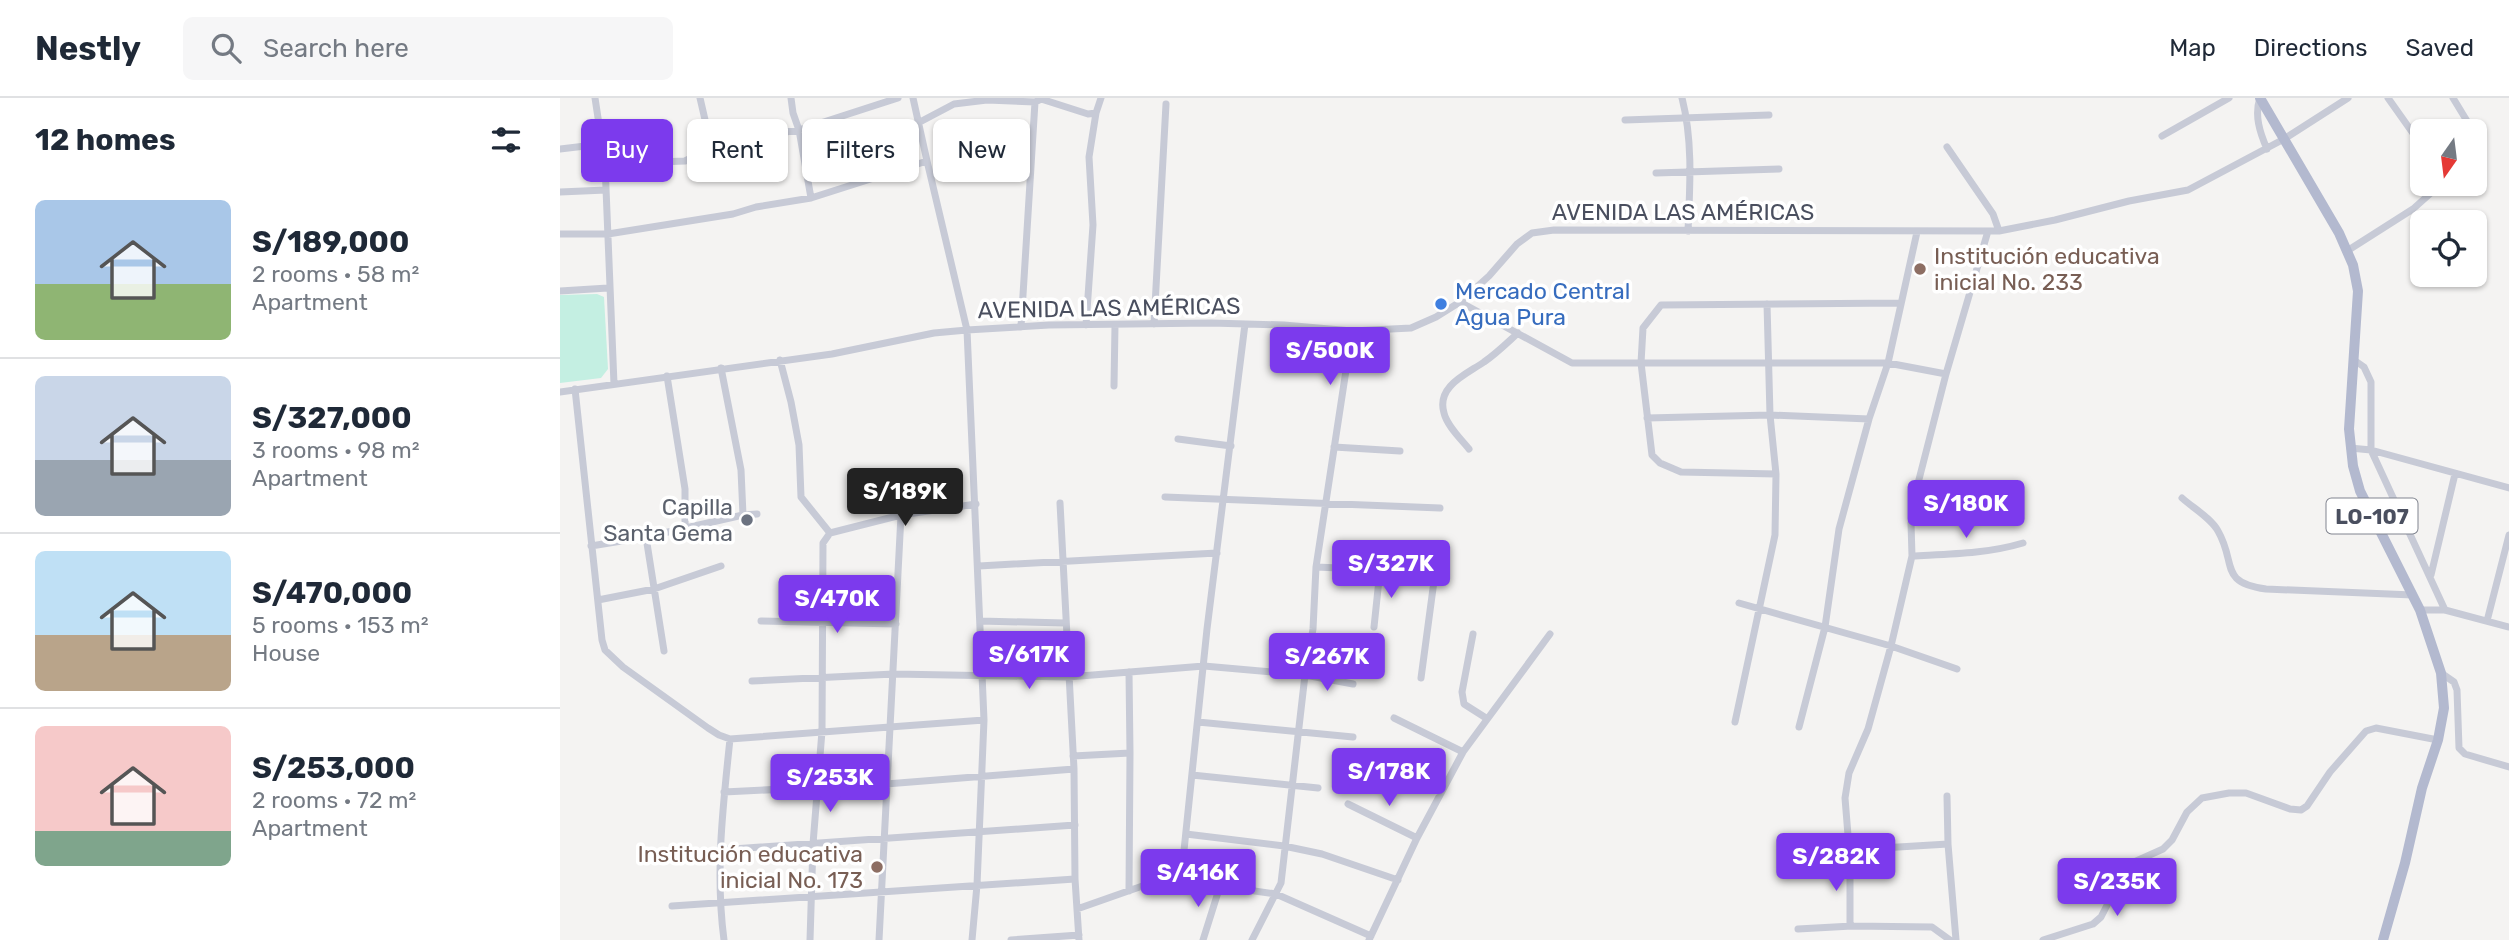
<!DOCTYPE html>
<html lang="en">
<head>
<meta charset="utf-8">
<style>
	body { margin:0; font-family:Rubik,sans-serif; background:#f6f6f7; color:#1f2937; height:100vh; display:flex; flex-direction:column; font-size:26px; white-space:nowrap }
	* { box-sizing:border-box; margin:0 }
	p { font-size:23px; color:#747a83 }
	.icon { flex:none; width:38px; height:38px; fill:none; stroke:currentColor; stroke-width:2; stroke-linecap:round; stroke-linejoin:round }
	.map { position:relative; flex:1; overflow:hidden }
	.side { display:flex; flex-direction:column; background:#fff; width:560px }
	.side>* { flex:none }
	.banner { position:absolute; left:21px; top:21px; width:665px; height:63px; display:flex; gap:14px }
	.needle { width:46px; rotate:194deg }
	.fabs { position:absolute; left:1850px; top:21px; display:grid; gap:14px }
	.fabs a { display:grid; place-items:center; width:77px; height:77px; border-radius:10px; background:#fff; box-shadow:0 2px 5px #0004; font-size:35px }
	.price { position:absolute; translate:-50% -60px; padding:0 16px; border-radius:7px; background:#7c3aed; color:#fff; font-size:23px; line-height:46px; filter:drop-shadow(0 2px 4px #0008) }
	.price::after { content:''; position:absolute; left:50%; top:42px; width:21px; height:16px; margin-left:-10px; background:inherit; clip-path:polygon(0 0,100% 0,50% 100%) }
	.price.selected { background:#222; color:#fff }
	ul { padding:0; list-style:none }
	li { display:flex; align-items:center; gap:21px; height:175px; padding:0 35px }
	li+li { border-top:2px solid #e0e1e3 }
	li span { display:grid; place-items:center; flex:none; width:196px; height:140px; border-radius:10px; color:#555 }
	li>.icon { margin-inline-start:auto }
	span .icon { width:84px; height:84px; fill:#fffc; stroke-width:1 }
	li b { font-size:30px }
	h2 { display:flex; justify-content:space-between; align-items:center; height:84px; padding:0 35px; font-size:30px }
	.pill { padding:0 24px; border-radius:10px; background:#fff; box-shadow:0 2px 5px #0004; font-size:24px; line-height:63px }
	.pill.selected { background:#7c3aed; color:#fff }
	header { display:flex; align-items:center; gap:42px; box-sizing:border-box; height:98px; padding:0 35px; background:#fff; border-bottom:2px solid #e0e1e3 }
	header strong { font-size:33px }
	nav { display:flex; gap:38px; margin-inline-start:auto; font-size:24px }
	.search { width:490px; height:63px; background:#f6f6f7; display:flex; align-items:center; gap:18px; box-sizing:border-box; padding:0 24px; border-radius:10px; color:#747a83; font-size:26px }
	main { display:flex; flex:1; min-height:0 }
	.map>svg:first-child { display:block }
</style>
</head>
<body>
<header>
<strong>Nestly</strong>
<div class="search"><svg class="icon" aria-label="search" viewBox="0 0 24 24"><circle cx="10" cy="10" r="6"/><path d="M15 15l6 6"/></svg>Search here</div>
<nav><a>Map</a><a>Directions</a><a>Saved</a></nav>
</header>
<main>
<section class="side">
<h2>12 homes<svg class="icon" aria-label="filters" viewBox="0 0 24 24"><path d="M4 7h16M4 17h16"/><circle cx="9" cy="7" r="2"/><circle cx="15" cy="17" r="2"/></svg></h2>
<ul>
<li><span style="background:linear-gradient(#a9c7e8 60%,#8fb573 0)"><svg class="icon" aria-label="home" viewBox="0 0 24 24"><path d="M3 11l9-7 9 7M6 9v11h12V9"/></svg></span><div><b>S/189,000</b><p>2 rooms · 58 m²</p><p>Apartment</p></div></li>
<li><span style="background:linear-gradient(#c9d6e8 60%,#9aa5b1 0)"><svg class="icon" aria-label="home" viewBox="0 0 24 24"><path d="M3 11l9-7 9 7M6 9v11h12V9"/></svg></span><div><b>S/327,000</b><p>3 rooms · 98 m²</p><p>Apartment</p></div></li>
<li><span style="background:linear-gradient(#bfe0f5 60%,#b9a48a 0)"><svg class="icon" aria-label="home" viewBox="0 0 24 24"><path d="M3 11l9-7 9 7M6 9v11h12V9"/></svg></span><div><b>S/470,000</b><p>5 rooms · 153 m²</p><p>House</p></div></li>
<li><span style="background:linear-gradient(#f6c9c9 75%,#7fa58c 0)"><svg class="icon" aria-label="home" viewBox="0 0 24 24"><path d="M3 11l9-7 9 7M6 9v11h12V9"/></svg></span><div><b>S/253,000</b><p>2 rooms · 72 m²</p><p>Apartment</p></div></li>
</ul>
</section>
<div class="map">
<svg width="1949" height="842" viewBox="0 0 1949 842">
	<rect width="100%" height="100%" fill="#f4f3f2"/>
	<path fill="#c4efe2" d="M37 196 44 199 48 271 41 280 0 285V197Z"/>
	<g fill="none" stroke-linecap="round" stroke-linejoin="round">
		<path stroke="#c7cad6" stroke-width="7" d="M35 0 45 66 54 286
			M231 0 233 15 239 32 251 100
			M353 0 367 63
			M1122 0C1133 43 1130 88 1128 133
			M1700 0C1694 17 1700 35 1707 51
			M1828 0 1862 48
			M1893 0 1907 23
			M1065 22 1209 17
			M358 25 394 6 427 2 475 4
			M1602 38 1669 0
			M149 39 206 37 239 32 338 0
			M1387 49 1433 116 1439 133
			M0 51 42 46
			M45 66 125 63 135 58 149 39 140 0
			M1096 75 1219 71
			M0 94 46 92
			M0 136H48L173 116 196 109 251 100 367 63 407 232 424 622 417 787 412 842
			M1787 153 1853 111 1881 86
			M0 193 48 190
			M900 204 1012 265H1328L1386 276
			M594 226 606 6
			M526 227 533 127 529 59 536 15
			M461 229 475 4 481 1 528 16 536 15 541 0
			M220 262 231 304 239 347 241 399 270 435
			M1794 262 1804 269 1811 284V352L1885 512
			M161 270 181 372 183 417
			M107 278 125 391V430
			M554 288 555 227
			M15 291 42 542 45 552 63 569 148 630 159 637 170 641 424 622
			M0 294 272 256 374 235 407 232 489 227 651 225 724 227 792 233 851 230 876 219 900 204 929 178 957 146 972 135 994 132 1439 133 1495 122 1569 103 1628 92 1724 41 1788 0
			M1087 320 1210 317 1309 321
			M618 341 671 348
			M774 349 840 353
			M1790 350 1811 352 1949 390
			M909 351C901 341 887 328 884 315 876 288 907 276 924 264 936 256 947 245 958 235
			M1216 376 1121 374 1100 365 1092 357 1081 265 1083 230 1101 207 1340 205
			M605 399 880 410
			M1622 400C1633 410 1651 420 1658 433 1677 466 1658 484 1706 491L1853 497
			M500 405 514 671 515 781 519 842
			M86 439 104 553
			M31 448 86 439 183 417 197 416
			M1352 458C1390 456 1426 456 1463 445
			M419 468 657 455
			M756 469 848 473 874 483 861 580
			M1871 477 1895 376
			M38 502 94 491 161 468
			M1179 505 1331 548 1397 571
			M1860 512H1885L1949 529
			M201 523 336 526
			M420 523 505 525
			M1927 523 1949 437
			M814 529 820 472
			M913 536 902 594 904 606 926 620
			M569 574 570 655
			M1881 575 1894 584 1897 592 1899 650 1905 656 1949 669
			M192 583 334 576 508 579 644 568 745 577 793 586
			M834 620 903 654
			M638 624 793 639
			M1175 624 1215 437 1216 376 1210 317 1207 206
			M1239 629 1265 529 1279 431 1309 321 1328 265 1357 134
			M513 658 570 655 569 793
			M836 672 880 694
			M632 677 758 690
			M164 694 326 686 514 671
			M1387 698 1388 746 1396 842
			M788 706 857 740
			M626 736 724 748 762 756 838 782
			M159 752 515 727
			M1289 752 1388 746
			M617 774 660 788 716 796 811 838
			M112 808 515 781
			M517 811 608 779 617 774 623 762 647 531 685 226
			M1292 828 1290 825V762L1285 700 1289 675 1308 631 1331 548 1352 458 1351 425 1355 397 1386 276 1428 133
			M1238 831 1292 828 1372 829 1390 842
			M164 842C155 774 163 708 170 641
			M250 842 253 746 262 633 263 445 270 435 341 417 416 406
			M319 842 341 417
			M451 842 519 837
			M643 842 660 788
			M692 842 721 785 745 577 753 531 756 469 792 233
			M809 842 857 740 903 654 990 536
			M1483 842 1533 826 1541 819 1565 772 1574 764 1603 751 1612 742 1627 714 1642 700 1669 695H1686L1730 711 1741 712 1747 708 1770 674 1806 633 1816 630 1878 642"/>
		<path stroke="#b3b9cf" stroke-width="10" d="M1700 0 1779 135 1793 167 1798 193 1789 331 1793 368 1800 393 1860 512 1881 575 1884 610 1878 642 1862 690 1845 765 1823 842"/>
	</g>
	<g fill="#8d6e63" stroke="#fff" stroke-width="2.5">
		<circle cx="1360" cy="171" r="7"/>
		<circle cx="317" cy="769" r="7"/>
	</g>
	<circle fill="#3f7fe0" stroke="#fff" stroke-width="2.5" cx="881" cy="206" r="7"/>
	<circle fill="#6b7280" stroke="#fff" stroke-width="2.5" cx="187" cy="422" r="7"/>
	<g text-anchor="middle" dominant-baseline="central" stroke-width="7" stroke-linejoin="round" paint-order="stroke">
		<rect fill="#fff" stroke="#80848f" stroke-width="2" x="1766.5" y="400.5" width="91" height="35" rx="5"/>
		<g font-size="21" font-weight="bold" fill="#4a4f5f">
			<text x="1812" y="418">LO-107</text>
		</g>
		<g font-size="23" fill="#4a4f5f" stroke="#fff">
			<text x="1123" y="114">AVENIDA LAS AMÉRICAS</text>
			<text transform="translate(549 210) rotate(-1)">AVENIDA LAS AMÉRICAS</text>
		</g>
		<g font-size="23" fill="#785e54" stroke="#fff" text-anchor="start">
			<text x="1374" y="158">Institución educativa<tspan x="1374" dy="26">inicial No. 233</tspan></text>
			<text x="303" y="756" text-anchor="end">Institución educativa<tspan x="303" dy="26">inicial No. 173</tspan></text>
		</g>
		<g font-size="23" fill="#366cbe" stroke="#fff" text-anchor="start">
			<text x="895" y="193">Mercado Central<tspan x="895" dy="26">Agua Pura</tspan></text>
		</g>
		<g font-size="23" fill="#5b616d" stroke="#fff" text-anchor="end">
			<text x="173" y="409">Capilla<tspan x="173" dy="26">Santa Gema</tspan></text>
		</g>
	</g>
</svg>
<div class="fabs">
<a><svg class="needle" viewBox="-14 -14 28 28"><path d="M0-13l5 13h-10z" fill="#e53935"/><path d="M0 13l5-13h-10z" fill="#747a83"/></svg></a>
<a><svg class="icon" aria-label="locate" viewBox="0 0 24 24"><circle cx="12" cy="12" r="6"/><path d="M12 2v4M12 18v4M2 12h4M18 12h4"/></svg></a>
</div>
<b class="price" style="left:770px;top:289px">S/500K</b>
<b class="price selected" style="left:345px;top:430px">S/189K</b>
<b class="price" style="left:1406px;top:442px">S/180K</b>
<b class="price" style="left:831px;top:502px">S/327K</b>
<b class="price" style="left:277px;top:537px">S/470K</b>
<b class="price" style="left:469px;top:593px">S/617K</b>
<b class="price" style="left:767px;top:595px">S/267K</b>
<b class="price" style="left:829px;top:710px">S/178K</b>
<b class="price" style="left:270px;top:716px">S/253K</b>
<b class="price" style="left:1276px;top:795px">S/282K</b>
<b class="price" style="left:638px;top:811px">S/416K</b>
<b class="price" style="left:1557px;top:820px">S/235K</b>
<div class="banner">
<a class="pill selected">Buy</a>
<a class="pill">Rent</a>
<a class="pill">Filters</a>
<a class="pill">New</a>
</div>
</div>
</main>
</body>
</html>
